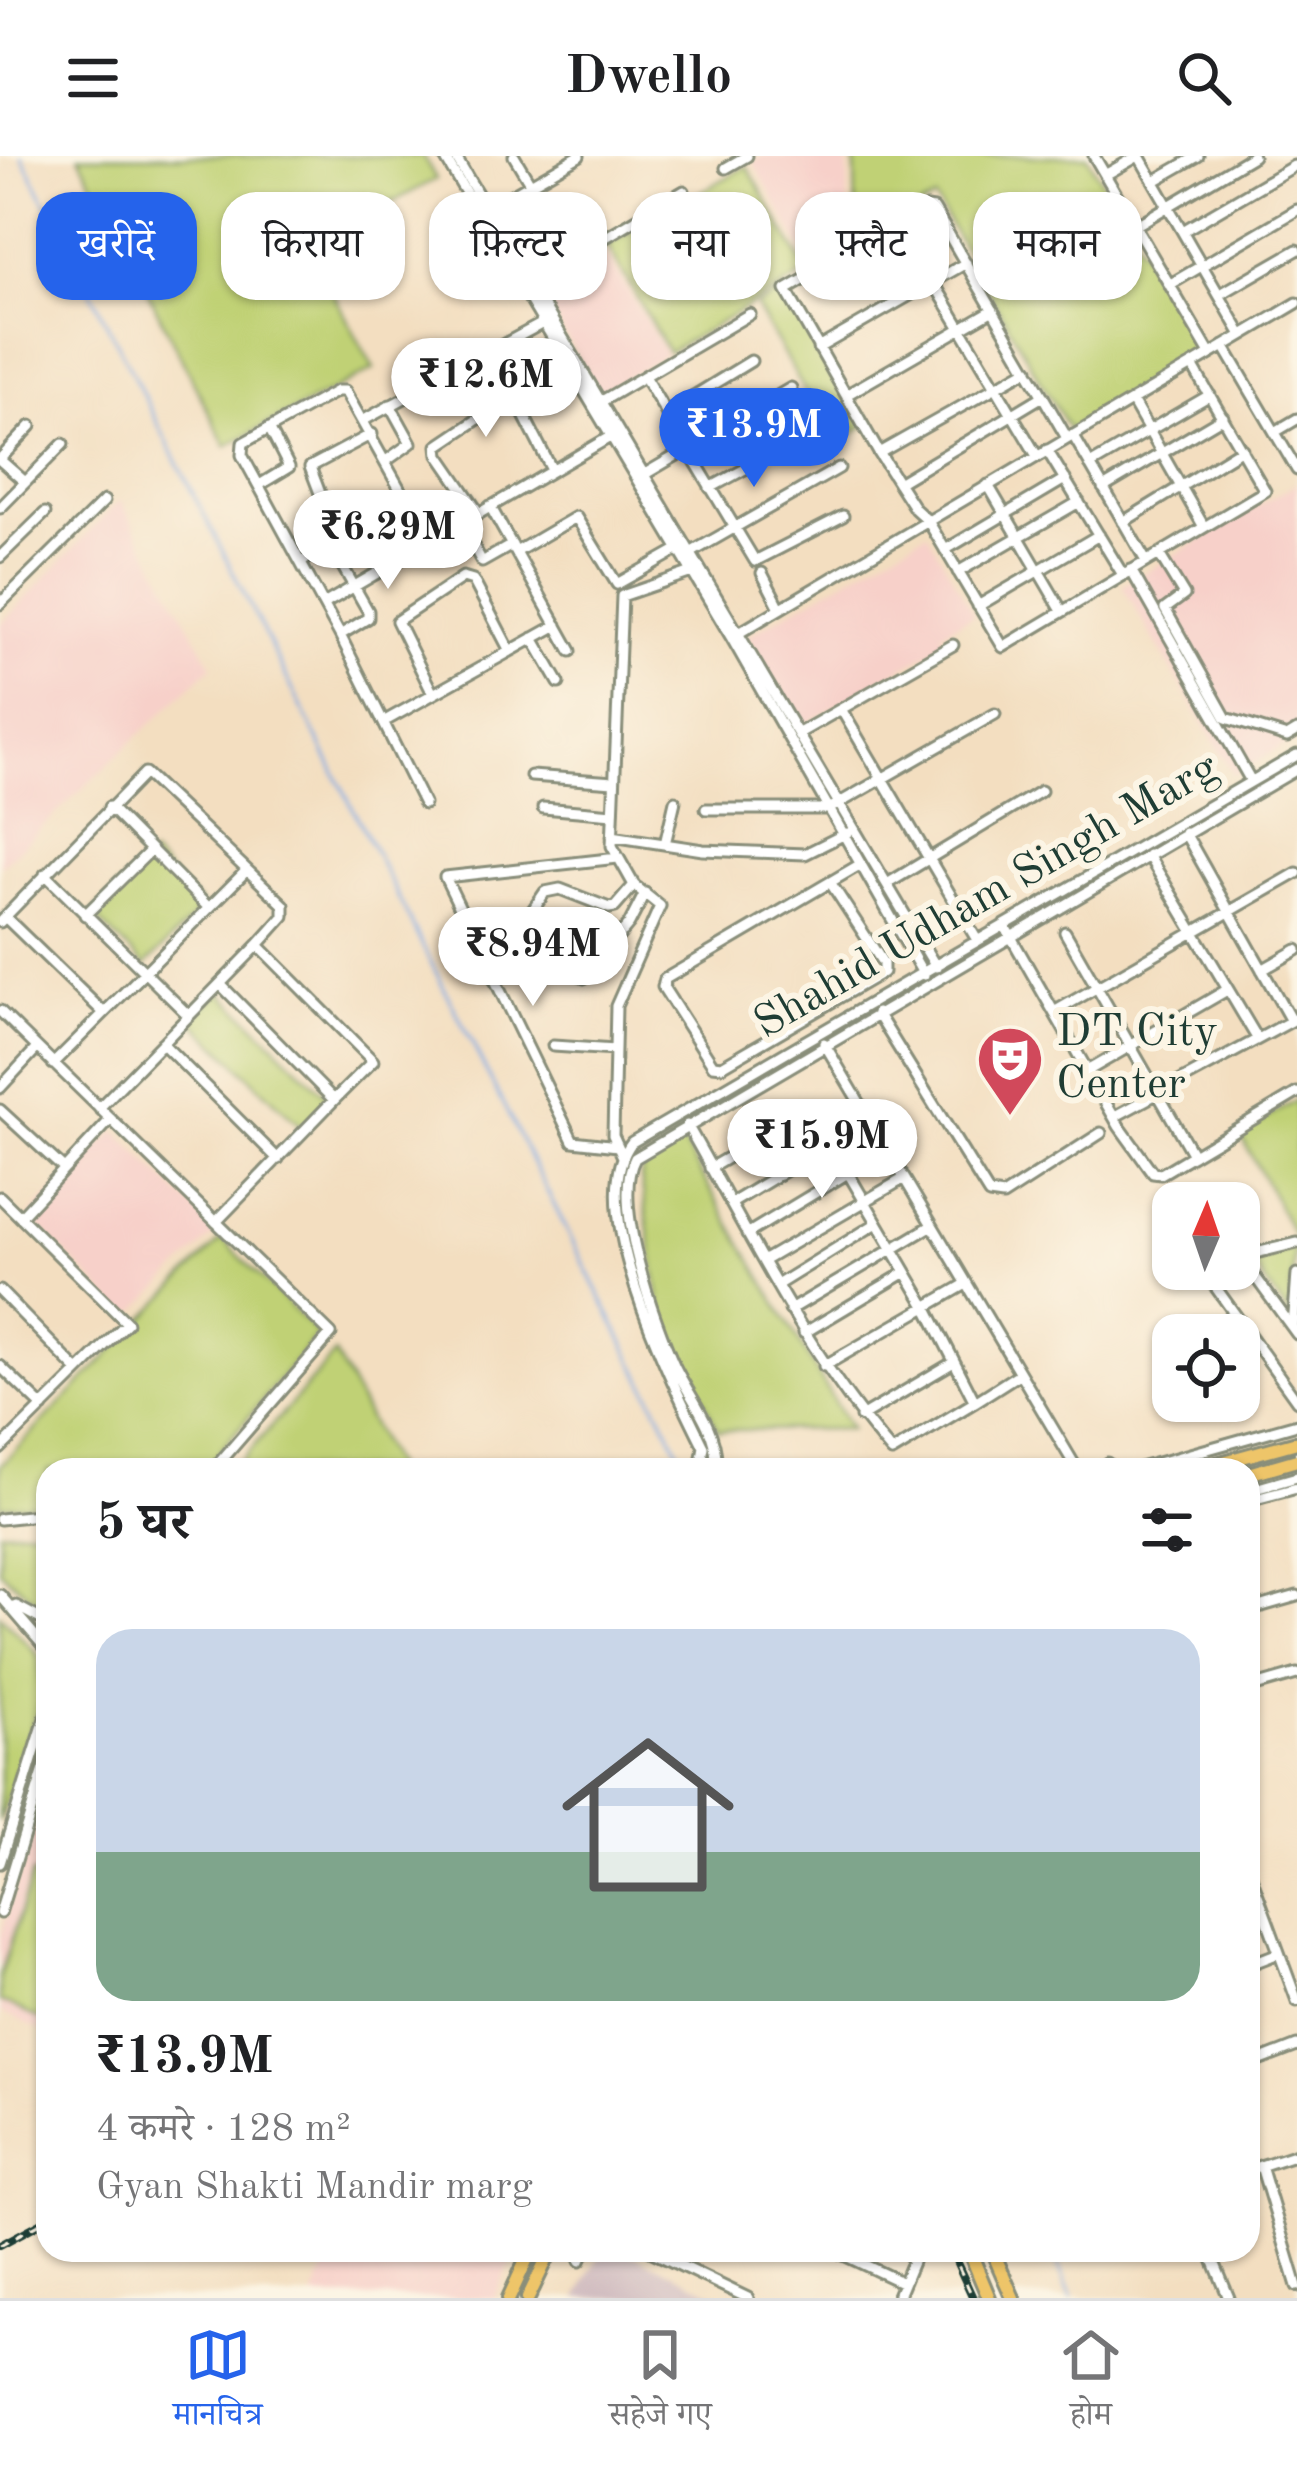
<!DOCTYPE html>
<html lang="hi">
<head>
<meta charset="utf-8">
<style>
	body { margin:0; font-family:"Old Standard TT","Noto Serif Devanagari",serif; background:#f2f2f2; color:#202124; height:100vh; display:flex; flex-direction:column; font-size:45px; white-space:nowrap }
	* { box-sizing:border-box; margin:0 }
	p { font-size:39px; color:#757577 }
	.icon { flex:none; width:66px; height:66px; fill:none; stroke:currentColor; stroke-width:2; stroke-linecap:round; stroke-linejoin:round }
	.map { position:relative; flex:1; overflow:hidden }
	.side { position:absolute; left:36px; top:1302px; width:1224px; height:804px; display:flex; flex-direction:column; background:#fff; border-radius:36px; box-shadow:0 3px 9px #0004 }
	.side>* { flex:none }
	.hud { position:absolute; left:36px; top:36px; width:1227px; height:108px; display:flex; gap:24px }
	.needle { width:78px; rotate:2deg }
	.fabs { position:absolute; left:1152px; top:1026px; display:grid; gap:24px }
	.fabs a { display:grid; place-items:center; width:108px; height:108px; border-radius:24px; background:#fff; box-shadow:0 3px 9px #0004; font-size:60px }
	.price { position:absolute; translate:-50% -102px; padding:0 27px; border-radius:42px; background:#fff; color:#222; font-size:39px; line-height:78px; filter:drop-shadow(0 3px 6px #0008) }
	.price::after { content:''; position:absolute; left:50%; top:72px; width:36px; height:27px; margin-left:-18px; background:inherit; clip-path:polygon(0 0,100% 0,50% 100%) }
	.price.on { background:#2563eb; color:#fff }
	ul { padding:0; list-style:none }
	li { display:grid; align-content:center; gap:24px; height:636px; padding:0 60px }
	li+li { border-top:3px solid #e0e0e0 }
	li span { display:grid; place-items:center; height:372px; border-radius:36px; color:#555 }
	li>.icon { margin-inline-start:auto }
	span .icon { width:216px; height:216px; fill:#fffc; stroke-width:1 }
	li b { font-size:51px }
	h2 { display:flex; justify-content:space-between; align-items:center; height:144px; padding:0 60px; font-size:51px }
	.pill { padding:0 42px; border-radius:36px; background:#fff; box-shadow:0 3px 9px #0004; font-size:42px; line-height:108px }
	.pill.on { background:#2563eb; color:#fff }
	header { display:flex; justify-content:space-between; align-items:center; height:156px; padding:0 60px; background:#fff; font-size:54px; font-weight:800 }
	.tab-bar { display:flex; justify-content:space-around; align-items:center; height:168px; border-top:3px solid #e0e0e0; background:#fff; font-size:33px; color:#757577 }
	.tab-bar a { display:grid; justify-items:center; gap:6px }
	.tab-bar .on { color:#2563eb }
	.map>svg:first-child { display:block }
</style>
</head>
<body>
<header><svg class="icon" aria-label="menu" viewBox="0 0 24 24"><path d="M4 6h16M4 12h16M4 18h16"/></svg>Dwello<svg class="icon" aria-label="search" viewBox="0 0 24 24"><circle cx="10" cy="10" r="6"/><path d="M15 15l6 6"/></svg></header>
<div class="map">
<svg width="1297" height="2142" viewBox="0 0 1297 2142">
	<rect width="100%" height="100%" fill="#fcf5e5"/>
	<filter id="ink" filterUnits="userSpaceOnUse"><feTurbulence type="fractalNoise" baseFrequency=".00833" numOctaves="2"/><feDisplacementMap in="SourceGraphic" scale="24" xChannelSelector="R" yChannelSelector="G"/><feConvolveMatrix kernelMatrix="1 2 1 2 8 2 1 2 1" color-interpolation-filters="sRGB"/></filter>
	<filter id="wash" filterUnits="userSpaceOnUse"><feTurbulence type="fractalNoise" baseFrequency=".004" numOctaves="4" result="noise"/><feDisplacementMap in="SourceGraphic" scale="48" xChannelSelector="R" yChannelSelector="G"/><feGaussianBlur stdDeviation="2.7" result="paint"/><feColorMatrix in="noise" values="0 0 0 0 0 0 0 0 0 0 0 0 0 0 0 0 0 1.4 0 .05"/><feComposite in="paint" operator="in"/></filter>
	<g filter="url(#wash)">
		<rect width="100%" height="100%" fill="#f3dec0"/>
		<path fill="#f7d0c9" d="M763 0H848V94L813 114 753 6Z
			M602 91 666 198 599 237 536 130Z
			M1297 327V582L1234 619 1122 430Z
			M120 344 212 510 0 711V469Z
			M927 376 974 458 941 477 946 487 800 571 747 480Z
			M116 975 217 1076 129 1162 29 1060Z
			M48 1631V1878L0 1856V1781Z
			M332 2094H508L516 2097 494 2142H313Z"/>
		<path fill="#d2bec1" d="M603 2094H625L725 2142H577Z"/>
		<path fill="#c0d174" stroke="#708754" stroke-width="3" d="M79 0H423L436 23 308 91 374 213 226 290Z
			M855 0H1087L1201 194 1069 274 935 43 856 87Z
			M747 10 808 117 668 196 607 89Z
			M784 135 867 268 836 288 756 151Z
			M151 699 203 751 145 810 92 758Z
			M220 835 331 944 303 973 192 864Z
			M1297 944V1077L1293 1078 1240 978Z
			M682 985 850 1273 718 1274 661 1155 641 1021 643 1007Z
			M222 1083 318 1178 204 1314H48V1347L0 1350V1310Z
			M1295 1092 1289 1160 1249 1103Z
			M335 1198 395 1314H233Z
			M48 1372V1455L0 1415V1375Z
			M0 1459 39 1500 41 1543 0 1665Z
			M32 1718 48 1724V1867L0 1845V1821Z"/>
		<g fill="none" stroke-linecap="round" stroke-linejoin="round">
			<path stroke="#78a7e2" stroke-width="3" d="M22 0 686 1309
				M1052 2094 1072 2142"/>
		</g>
	</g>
	<g filter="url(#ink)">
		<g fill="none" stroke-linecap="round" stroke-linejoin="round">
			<defs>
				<path id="minor" d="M444 0 731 481 924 819
					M455 0 936 811
					M514 0 573 100
					M1094 0 1210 198
					M1139 0 1242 179
					M726 12 747 0
					M1105 19 1138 0
					M1154 25 1198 0
					M487 53 579 0
					M900 70 1037 300
					M1135 70 1253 0
					M1183 75 1294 10
					M530 126 684 35
					M1169 129 1297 54
					M1219 139 1297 94
					M500 190 519 224 550 207
					M1224 190 1297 314
					M818 192 966 107
					M644 220 755 405 843 360
					M846 239 993 154
					M602 245 750 158
					M1132 245 1204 371
					M666 257 751 205
					M364 264 543 167
					M1275 276 1297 263
					M372 278 310 311 331 366 347 372 405 340
					M1073 279 1146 405
					M1067 282 934 53 927 52 786 134 879 297 915 353 928 365 1003 491 1265 335 1192 209
					M1047 294 1123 419
					M879 297 1028 213
					M0 303 31 270
					M0 304 25 326
					M386 305 411 287 390 249
					M1090 309 1210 239
					M645 318 791 232
					M898 327 1043 240
					M261 328 289 311 269 272
					M988 329 1062 455
					M710 332 800 283
					M1103 332 1223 261
					M490 350 571 495
					M0 352 63 288
					M479 357 439 299 438 290 502 247 519 250 552 314
					M1123 366 1242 293
					M461 367 482 406 512 389
					M945 394 1065 323
					M516 396 576 361 617 428 679 393
					M692 396 839 312
					M1159 398 1184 439 1165 453 1226 562 1287 581 1297 575
					M0 401 45 357
					M302 406 325 390H331L368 455V462L340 479
					M1131 414 1251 625
					M958 416 1079 346
					M762 417 780 452
					M0 448 104 345
					M324 448 615 278
					M978 450 1099 379
					M739 477 1297 147
					M533 482 559 527
					M433 538 397 465 463 421 473 424 510 495
					M841 553 977 784
					M385 565 557 469
					M799 577 953 489
					M531 620 614 626
					M424 648 340 479 242 299 243 287 337 235H345L430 387
					M109 651 209 752
					M543 652 613 658
					M706 653H829L995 558
					M1185 677 1291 865
					M612 680 703 694 805 698 847 677
					M665 688 675 645
					M1148 699 1257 882
					M45 718 189 860
					M830 726 883 807V816L722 910 713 909 663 831 665 823 861 708
					M887 728 1041 635
					M85 759 151 694
					M5 761 103 856
					M0 766 145 617 284 749V760L258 789 99 952
					M1007 774 1119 970 1153 1017 1161 1018 1297 937
					M1065 776 1193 999
					M505 795 545 736 560 733 609 752 615 751 634 729
					M1262 814 1297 794
					M584 822 629 768 645 737
					M220 828 334 944 373 905 258 789
					M0 855 331 1178 213 1314
					M1054 856 1297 717
					M877 857 989 1038 1003 1040 1101 977
					M162 887 278 1003
					M824 887 1077 1313
					M553 890 615 894
					M53 908 247 714
					M1087 915 1227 834
					M0 932 37 892
					M0 954 64 1013
					M1114 961 1297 862
					M687 969C751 1081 807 1198 892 1296L975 1246 926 1150 813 957 806 956 710 1012
					M618 990 573 985 445 721 618 702
					M623 1001 613 979 616 850 660 750 634 729 612 690 622 440 692 416
					M0 1041 127 1167 0 1293
					M732 1047 870 964
					M20 1061 111 963
					M216 1066 334 944
					M747 1078 848 1017
					M1240 1100 1297 1178
					M1239 1101 1297 1087
					M763 1105 903 1023
					M1208 1113 1209 1122 1297 1245
					M777 1129 877 1067
					M0 1135 78 1215
					M790 1154 931 1070
					M1293 1172 1297 1118
					M804 1177 906 1116
					M0 1210 43 1251
					M824 1210 966 1128
					M975 1246 1019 1218
					M861 1261 954 1206
					M1107 1307 1110 1314
					M684 1314 701 1306 704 1291C673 1228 582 1049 632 986L1297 599
					M709 1314 716 1305C716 1272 689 1240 675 1211 655 1167 611 1046 635 1002L1297 613
					M1133 1314 1297 1268
					M1248 1335 1297 1321
					M1248 1345 1297 1332
					M0 1363 48 1358
					M0 1439 48 1495
					M16 1450 48 1467
					M1248 1454 1297 1440
					M1248 1532 1297 1518
					M0 1707 48 1553
					M1248 1712 1297 1845
					M0 1757 48 1600
					M1248 1809 1279 1797
					M1248 1909 1297 1890
					M1261 2010 1297 2130
					M1248 2014 1297 1998
					M648 2094 748 2142
					M833 2094 903 2127
					M1209 2094 1229 2142
					M580 2105 585 2094
					M897 2142 912 2106 907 2094"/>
				<path id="major" d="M1195 1314 1297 1286
					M969 2094 989 2142
					M992 2094 1013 2142
					M509 2142 531 2094
					M528 2142 551 2094"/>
			</defs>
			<use href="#minor" stroke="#898e7a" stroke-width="15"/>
			<use href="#major" stroke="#898e7a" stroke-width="18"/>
			<use href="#minor" stroke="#fff" stroke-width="9"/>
			<use href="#major" stroke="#eec569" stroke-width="12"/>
			<defs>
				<path id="rail" d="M0 2089 48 2063
					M951 2094 973 2142"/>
			</defs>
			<use href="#rail" stroke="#1f3d34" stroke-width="8"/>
			<use href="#rail" stroke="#fcf5e5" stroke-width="3" stroke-dasharray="9" stroke-linecap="butt"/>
			<defs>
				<path id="major-bridge" d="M1248 1318 1297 1304"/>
			</defs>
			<use href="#major-bridge" stroke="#898e7a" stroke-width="18" stroke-linecap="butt"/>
			<use href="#major-bridge" stroke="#eec569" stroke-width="12"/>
		</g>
	</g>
	<defs>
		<symbol id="theatre-pin" viewBox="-11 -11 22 30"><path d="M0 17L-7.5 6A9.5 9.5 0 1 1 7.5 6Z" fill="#d1495b" stroke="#fcf5e5"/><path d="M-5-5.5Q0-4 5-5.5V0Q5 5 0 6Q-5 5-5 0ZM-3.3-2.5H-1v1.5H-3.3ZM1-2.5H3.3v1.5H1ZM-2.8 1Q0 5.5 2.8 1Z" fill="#fff"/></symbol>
	</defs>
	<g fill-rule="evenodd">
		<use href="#theatre-pin" x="972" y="865" width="76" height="104"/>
	</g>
	<g text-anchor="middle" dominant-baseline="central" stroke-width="12" stroke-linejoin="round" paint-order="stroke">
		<g font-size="45" fill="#1f3d34" stroke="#fcf5e5">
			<text transform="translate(987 741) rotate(-30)">Shahid Udham Singh Marg</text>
		</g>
		<g font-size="45" fill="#1f3d34" stroke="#fcf5e5" text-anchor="start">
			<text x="1056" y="877">DT City<tspan x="1056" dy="52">Center</tspan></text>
		</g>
	</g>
</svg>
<div class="fabs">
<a><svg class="needle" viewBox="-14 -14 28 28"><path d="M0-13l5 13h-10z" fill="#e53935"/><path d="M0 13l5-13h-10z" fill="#757577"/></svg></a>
<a><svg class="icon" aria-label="locate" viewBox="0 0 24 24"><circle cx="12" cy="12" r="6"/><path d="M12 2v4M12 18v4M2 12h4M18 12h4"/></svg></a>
</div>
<b class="price" style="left:486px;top:284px">₹12.6M</b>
<b class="price on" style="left:754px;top:334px">₹13.9M</b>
<b class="price" style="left:388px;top:436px">₹6.29M</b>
<b class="price" style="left:533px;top:853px">₹8.94M</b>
<b class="price" style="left:822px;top:1045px">₹15.9M</b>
<div class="hud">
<a class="pill on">खरीदें</a>
<a class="pill">किराया</a>
<a class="pill">फ़िल्टर</a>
<a class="pill">नया</a>
<a class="pill">फ़्लैट</a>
<a class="pill">मकान</a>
</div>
<section class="side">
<h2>5 घर<svg class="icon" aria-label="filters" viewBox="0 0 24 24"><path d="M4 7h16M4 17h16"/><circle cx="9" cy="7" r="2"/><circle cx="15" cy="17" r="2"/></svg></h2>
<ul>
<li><span style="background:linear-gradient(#c9d6e8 60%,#7fa58c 0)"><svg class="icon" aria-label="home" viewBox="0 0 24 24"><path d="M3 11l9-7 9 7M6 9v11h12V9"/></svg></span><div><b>₹13.9M</b><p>4 कमरे · 128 m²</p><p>Gyan Shakti Mandir marg</p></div></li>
</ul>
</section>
</div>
<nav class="tab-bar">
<a class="on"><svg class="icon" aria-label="map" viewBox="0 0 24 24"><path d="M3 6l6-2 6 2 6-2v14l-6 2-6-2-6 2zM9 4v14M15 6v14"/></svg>मानचित्र</a>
<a><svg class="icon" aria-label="saved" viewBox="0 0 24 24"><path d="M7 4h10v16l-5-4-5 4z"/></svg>सहेजे गए</a>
<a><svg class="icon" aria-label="home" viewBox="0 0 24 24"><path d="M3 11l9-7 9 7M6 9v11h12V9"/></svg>होम</a>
</nav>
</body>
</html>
